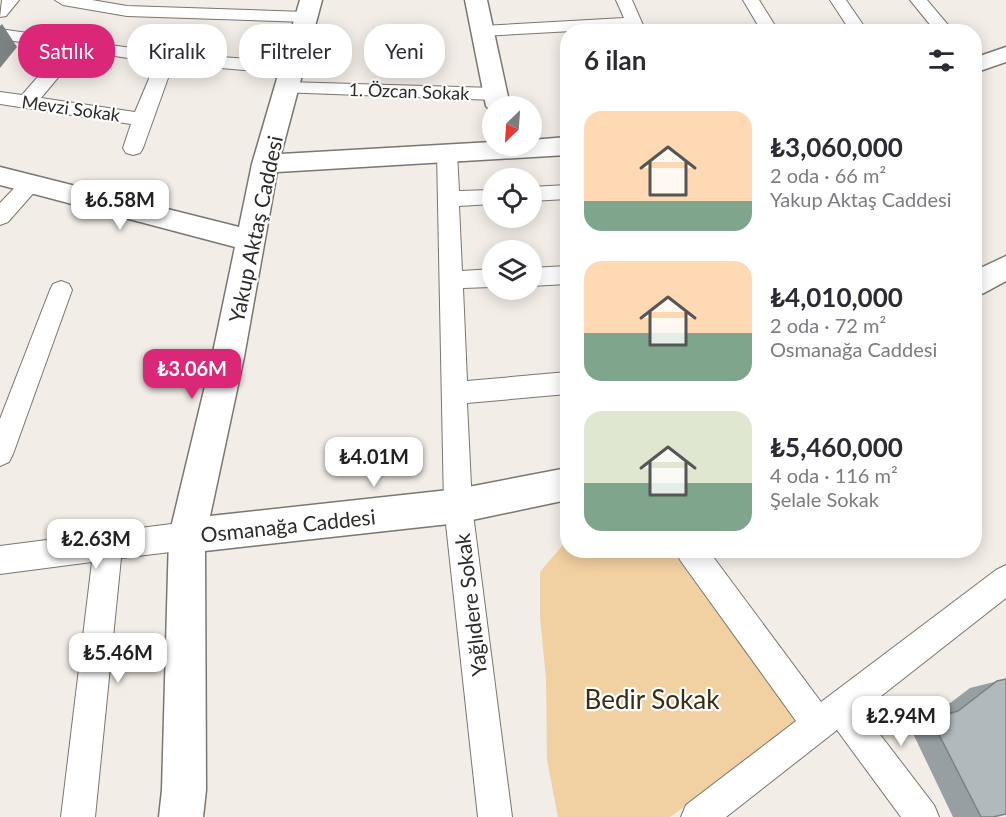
<!DOCTYPE html>
<html lang="tr">
<head>
<meta charset="utf-8">
<style>
	body { margin:0; font-family:Lato,sans-serif; background:#f7f7f7; color:#2b2b33; height:100vh; display:flex; flex-direction:column; font-size:22px; white-space:nowrap }
	* { box-sizing:border-box; margin:0 }
	p { font-size:20px; color:#7c7c81 }
	.icon { flex:none; width:33px; height:33px; fill:none; stroke:currentColor; stroke-width:2; stroke-linecap:round; stroke-linejoin:round }
	.map { position:relative; flex:1; overflow:hidden }
	.side { position:absolute; left:560px; top:24px; width:422px; height:534px; display:flex; flex-direction:column; background:#fff; border-radius:24px; box-shadow:0 3px 15px #0003 }
	.side>* { flex:none }
	.top-card { position:absolute; left:18px; top:24px; width:452px; height:54px; display:flex; gap:12px }
	.needle { width:39px; rotate:205deg }
	.controls { position:absolute; left:482px; top:96px; display:grid; gap:12px }
	.controls a { display:grid; place-items:center; width:60px; height:60px; border-radius:50%; background:#fff; box-shadow:0 3px 15px #0003; font-size:30px }
	.price { position:absolute; translate:-50% -51px; padding:0 14px; border-radius:12px; background:#fff; color:#222; font-size:20px; line-height:39px; filter:drop-shadow(0 2px 3px #0008) }
	.price::after { content:''; position:absolute; left:50%; top:36px; width:18px; height:14px; margin-left:-9px; background:inherit; clip-path:polygon(0 0,100% 0,50% 100%) }
	.price.selected { background:#db2777; color:#fff }
	ul { padding:0; list-style:none }
	li { display:flex; align-items:center; gap:18px; height:150px; padding:0 24px }
	li span { display:grid; place-items:center; flex:none; width:168px; height:120px; border-radius:18px; color:#555 }
	li>.icon { margin-inline-start:auto }
	span .icon { width:72px; height:72px; fill:#fffc; stroke-width:1 }
	li b { font-size:26px }
	h2 { display:flex; justify-content:space-between; align-items:center; height:72px; padding:0 24px; font-size:26px }
	.pill { padding:0 21px; border-radius:24px; background:#fff; box-shadow:0 3px 15px #0003; font-size:21px; line-height:54px }
	.pill.selected { background:#db2777; color:#fff }
	.map>svg:first-child { display:block }
</style>
</head>
<body>
<div class="map">
<svg width="1006" height="817" viewBox="0 0 1006 817">
	<rect width="100%" height="100%" fill="#f2ede6"/>
	<path fill="#f1d0a2" d="M567 540V550L672 551 802 722 670 817H558L547 760 546 678 540 617V572Z"/>
	<g fill="none" stroke-linecap="round" stroke-linejoin="round">
		<defs>
			<path id="street" d="M2 0H19L6 16 0 17Z
				M55 0H92L127 6 306 12 312 13 314 17 312 21 306 22 127 16 63 5Z
				M616 0H632L646 32H629L628 28 482 36 476 35 473 31 476 27 482 26 624 18Z
				M743 0H759L779 32H762Z
				M830 0H846L868 32H851Z
				M910 0H927L954 32H936Z
				M0 29 166 53 292 62 298 64 301 68 298 72 292 74 173 64 143 148 140 153 133 155 126 153 123 148 131 124 0 104V92L22 95 63 48 0 39ZM80 51 156 62 135 112 41 98Z
				M286 82 495 88 502 90 504 94 502 98 495 100 279 92 277 88 279 84Z
				M447 146 454 148 457 153 459 191 492 190V204L459 206 462 271 492 269V287L463 288 467 381 567 372V394L467 403 472 506 512 817H478L444 506 437 153 440 148Z
				M30 177 37 179 40 184 37 189 8 222 0 225V203L23 179Z
				M567 185V199L531 201V187Z
				M567 266V284L531 286V268Z
				M61 281 69 284 72 290 13 454 9 462 0 466V419L50 290 53 284Z
				M187 522 197 526 201 536 197 546 187 550 121 558 95 817H61L92 562 0 574V546Z
				M676 550H708L821 702 996 570 1006 565V598L862 711 934 805 939 817H901L837 730 726 817H681L686 805 796 721 680 560Z"/>
			<path id="secondary" d="M300 0H322L281 154 492 142V146H531V140L567 137V155L277 172 244 357 210 516 458 489 567 468V500L458 523 205 551 206 790 203 817H159L162 790 169 536 212 357 235 247 0 185V167L239 227 252 164Z
				M465 0H487L510 106H492V112L486 106Z
				M1006 47V62L974 73V58Z
				M1006 256V281L984 293 974 296V271Z"/>
		</defs>
		<use href="#street" stroke="#7a7670" stroke-width="2"/>
		<use href="#secondary" stroke="#7a7670" stroke-width="3"/>
		<use href="#street" fill="#fff" fill-rule="evenodd"/>
		<use href="#secondary" fill="#fff" fill-rule="evenodd"/>
	</g>
	<path fill="#979fa2" d="M1006 679 993 817H953L908 723 933 716 970 688Z"/>
	<path fill="#7b8284" d="M2 24 17 47 0 68V26Z"/>
	<path fill="#b0b9bc" stroke="#7b8284" stroke-width="1.5" d="M1006 679V814L993 817H981L931 719 958 711 997 681Z"/>
	<g text-anchor="middle" dominant-baseline="central" stroke-width="4.5" stroke-linejoin="round" paint-order="stroke">
		<g font-size="18" fill="#2d2b28" stroke="#fff">
			<text transform="translate(409 91) rotate(2)">1. Özcan Sokak</text>
			<text transform="translate(71 108) rotate(8)">Mevzi Sokak</text>
		</g>
		<g font-size="21" fill="#2d2b28" stroke="#fff">
			<text transform="translate(255 229) rotate(-78)">Yakup Aktaş Caddesi</text>
			<text transform="translate(288 525) rotate(-6)">Osmanağa Caddesi</text>
			<text transform="translate(470 605) rotate(-97)">Yağlıdere Sokak</text>
		</g>
		<g font-size="26" fill="#3a2b12" stroke="#fff">
			<text x="652" y="699">Bedir Sokak</text>
		</g>
	</g>
</svg>
<div class="controls">
<a><svg class="needle" viewBox="-14 -14 28 28"><path d="M0-13l5 13h-10z" fill="#e53935"/><path d="M0 13l5-13h-10z" fill="#7c7c81"/></svg></a>
<a><svg class="icon" aria-label="locate" viewBox="0 0 24 24"><circle cx="12" cy="12" r="6"/><path d="M12 2v4M12 18v4M2 12h4M18 12h4"/></svg></a>
<a><svg class="icon" aria-label="layers" viewBox="0 0 24 24"><path d="M12 4l9 5-9 5-9-5zM3 14l9 5 9-5"/></svg></a>
</div>
<b class="price" style="left:120px;top:231px">₺6.58M</b>
<b class="price selected" style="left:192px;top:400px">₺3.06M</b>
<b class="price" style="left:374px;top:488px">₺4.01M</b>
<b class="price" style="left:96px;top:570px">₺2.63M</b>
<b class="price" style="left:118px;top:684px">₺5.46M</b>
<b class="price" style="left:901px;top:747px">₺2.94M</b>
<div class="top-card">
<a class="pill selected">Satılık</a>
<a class="pill">Kiralık</a>
<a class="pill">Filtreler</a>
<a class="pill">Yeni</a>
</div>
<section class="side">
<h2>6 ilan<svg class="icon" aria-label="filters" viewBox="0 0 24 24"><path d="M4 7h16M4 17h16"/><circle cx="9" cy="7" r="2"/><circle cx="15" cy="17" r="2"/></svg></h2>
<ul>
<li><span style="background:linear-gradient(#ffd9b3 75%,#7fa58c 0)"><svg class="icon" aria-label="home" viewBox="0 0 24 24"><path d="M3 11l9-7 9 7M6 9v11h12V9"/></svg></span><div><b>₺3,060,000</b><p>2 oda · 66 m²</p><p>Yakup Aktaş Caddesi</p></div></li>
<li><span style="background:linear-gradient(#ffd9b3 60%,#7fa58c 0)"><svg class="icon" aria-label="home" viewBox="0 0 24 24"><path d="M3 11l9-7 9 7M6 9v11h12V9"/></svg></span><div><b>₺4,010,000</b><p>2 oda · 72 m²</p><p>Osmanağa Caddesi</p></div></li>
<li><span style="background:linear-gradient(#dfe7d0 60%,#7fa58c 0)"><svg class="icon" aria-label="home" viewBox="0 0 24 24"><path d="M3 11l9-7 9 7M6 9v11h12V9"/></svg></span><div><b>₺5,460,000</b><p>4 oda · 116 m²</p><p>Şelale Sokak</p></div></li>
</ul>
</section>
</div>
</body>
</html>
